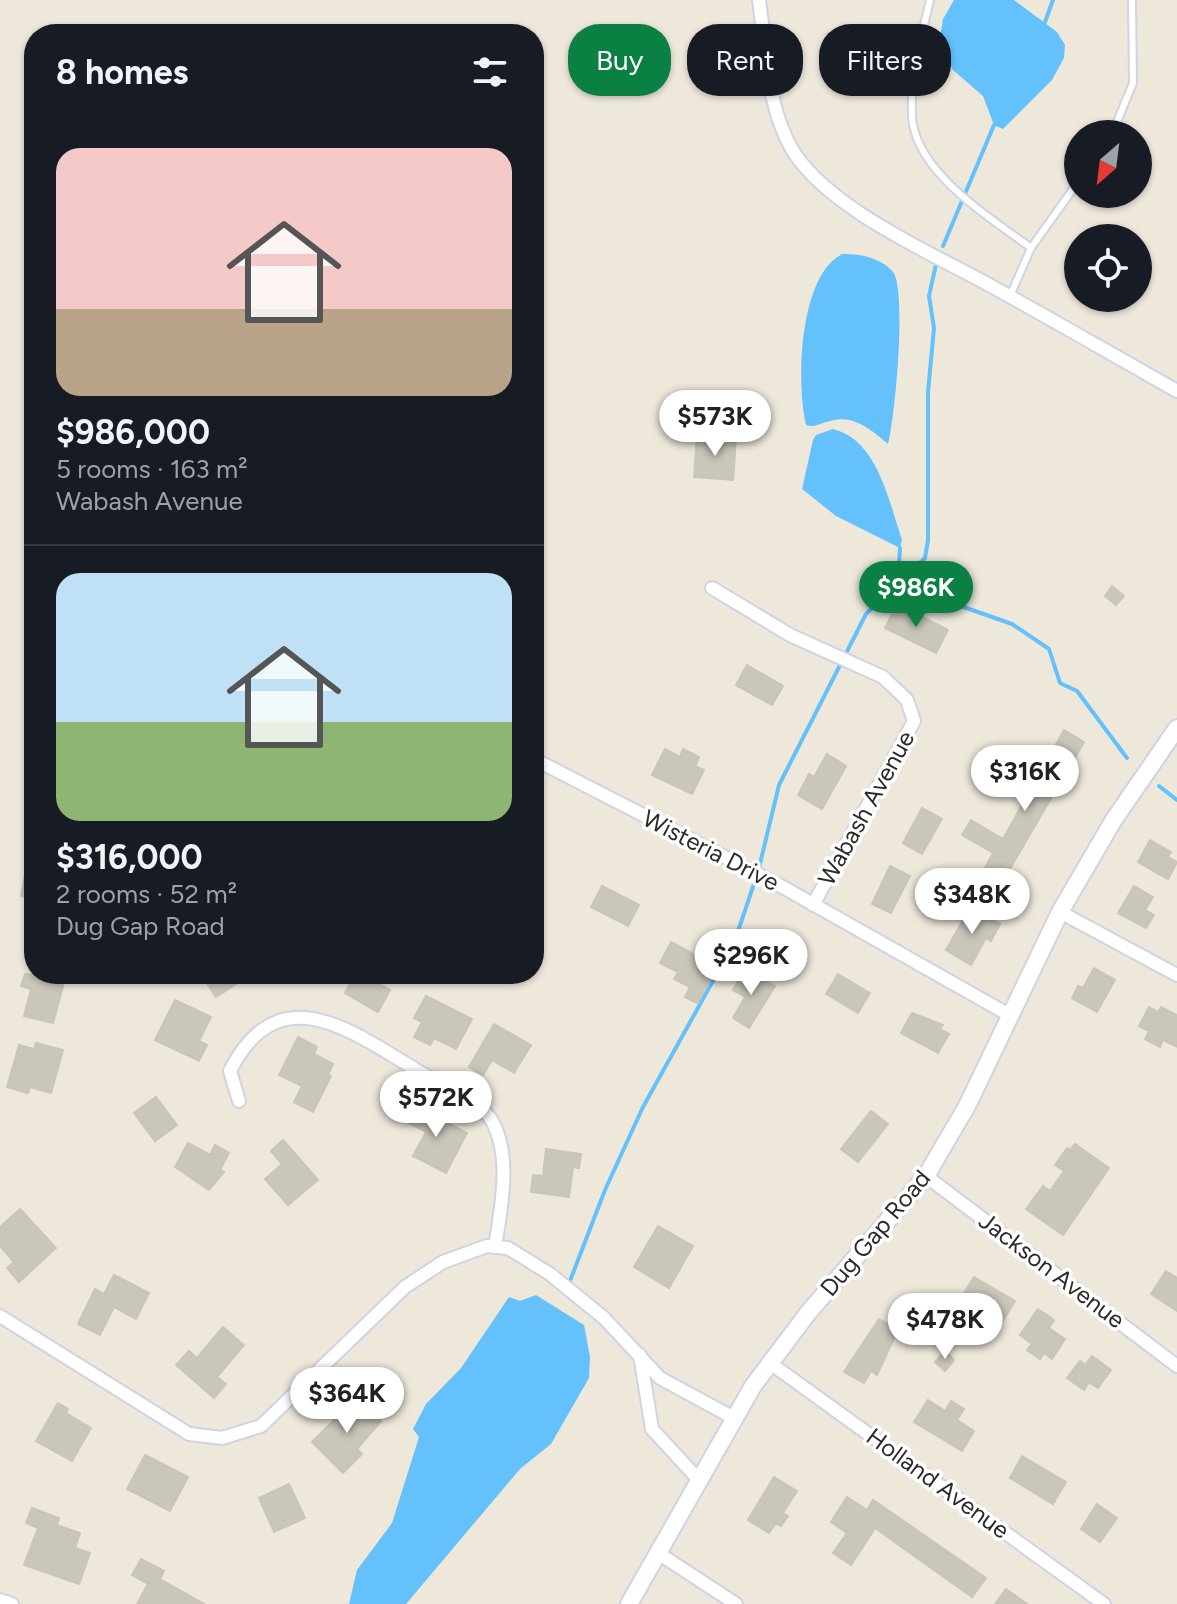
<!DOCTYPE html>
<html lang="en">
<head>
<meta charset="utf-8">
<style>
	body { margin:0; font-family:Figtree,sans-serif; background:#242831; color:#f1f3f6; height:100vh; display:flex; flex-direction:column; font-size:30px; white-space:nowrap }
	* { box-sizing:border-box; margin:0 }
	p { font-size:26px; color:#9ea1a6 }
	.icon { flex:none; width:44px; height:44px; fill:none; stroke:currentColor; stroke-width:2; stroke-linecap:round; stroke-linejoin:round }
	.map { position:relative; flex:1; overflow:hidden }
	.panel { position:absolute; left:24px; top:24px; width:520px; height:960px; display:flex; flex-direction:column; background:#171b24; border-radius:32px; box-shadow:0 2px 6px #0004 }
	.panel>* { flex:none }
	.top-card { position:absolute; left:568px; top:24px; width:488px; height:72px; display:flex; gap:16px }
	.needle { width:52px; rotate:208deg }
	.controls { position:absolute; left:1064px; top:120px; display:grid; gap:16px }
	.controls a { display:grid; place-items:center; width:88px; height:88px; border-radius:50%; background:#171b24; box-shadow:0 2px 6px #0004; font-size:40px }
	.price { position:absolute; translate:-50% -68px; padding:0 18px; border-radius:28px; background:#fff; color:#222; font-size:26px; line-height:52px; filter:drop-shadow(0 2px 4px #0008) }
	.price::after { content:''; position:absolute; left:50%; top:48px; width:24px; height:18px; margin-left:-12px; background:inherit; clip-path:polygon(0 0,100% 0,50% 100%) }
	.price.active { background:#0b8043; color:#fff }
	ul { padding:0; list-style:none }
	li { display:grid; align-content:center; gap:16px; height:424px; padding:0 32px }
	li+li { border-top:2px solid #363941 }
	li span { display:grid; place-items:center; height:248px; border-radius:24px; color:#555 }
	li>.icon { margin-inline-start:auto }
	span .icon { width:144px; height:144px; fill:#fffc; stroke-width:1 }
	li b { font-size:34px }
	h2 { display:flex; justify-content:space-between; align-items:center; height:96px; padding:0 32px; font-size:34px }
	.chip { padding:0 28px; border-radius:32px; background:#171b24; box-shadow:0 2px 6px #0004; font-size:28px; line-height:72px }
	.chip.active { background:#0b8043; color:#fff }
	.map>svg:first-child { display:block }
</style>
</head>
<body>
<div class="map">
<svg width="1177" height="1604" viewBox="0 0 1177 1604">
	<rect width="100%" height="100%" fill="#eee8db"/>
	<path fill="#64c1fb" d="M954 0H1014L1057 32 1065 45 1064 58 1052 80 1003 129 994 125 983 96 953 70 939 44 943 19Z
		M842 254C858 253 882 258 893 272 907 290 895 418 888 444 871 430 854 414 830 421 820 423 815 428 806 425 796 382 799 276 842 254Z
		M833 429C878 440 889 502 902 540L900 548 836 516 802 489 813 440 816 435Z
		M536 1295 584 1325 590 1357 589 1378 551 1444 520 1469 406 1604H349L357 1570 392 1523 419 1437 413 1429 426 1404 461 1368 509 1297 520 1301Z"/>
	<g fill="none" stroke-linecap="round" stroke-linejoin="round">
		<path stroke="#64c1fb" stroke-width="4" d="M1045 22 1053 0
			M943 246 994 125
			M898 582 900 548
			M898 584 1012 624 1049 649 1060 683 1077 691 1127 758
			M1159 786 1177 800
			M568 1286 605 1190 643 1107 734 943 758 872 779 785 866 614 925 558 928 540V392L934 328 929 296 937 260"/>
	</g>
	<path fill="#c9c6ba" stroke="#cac5b5" stroke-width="2" d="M697 436 736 438 733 480 694 477Z
		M1112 586 1124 596 1116 605 1105 596Z
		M897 604 948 630 936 653 885 628Z
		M747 665 783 686 772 705 736 685Z
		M1064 730 1084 742 998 889 979 879 993 853 962 835 971 820 1003 839Z
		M665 749 680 757 683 749 699 757 695 766 704 770 692 794 652 775Z
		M827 754 846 766 822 809 798 795 809 774 814 777Z
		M922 808 942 819 922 854 903 843Z
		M1150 840 1171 852 1168 857 1177 862 1168 879 1138 862Z
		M28 859H34V899L21 896Z
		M890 866 910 876 891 913 872 904Z
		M602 886 639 905 628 926 591 907Z
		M1134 886 1153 897 1145 910 1154 915 1146 928 1118 913Z
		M970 908 1000 924 991 941 986 938 971 965 946 950Z
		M671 942 717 967 697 1003 685 997 690 987 674 979 678 972 660 963Z
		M1094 968 1115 980 1097 1012 1072 998 1078 986 1083 988Z
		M744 969 775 986 749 1028 733 1018 745 997 733 990Z
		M25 974 65 979 53 1023 24 1016 31 989 21 986Z
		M201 974H251L216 997Z
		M355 974H370L368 978 390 990 378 1012 345 993Z
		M838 974 870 993 858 1013 826 994Z
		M426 996 472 1019 456 1049 434 1038 430 1045 414 1037 422 1022 414 1018Z
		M175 1000 211 1017 199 1041 207 1045 199 1061 155 1040Z
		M1149 1007 1158 1012 1161 1007 1177 1015V1047L1163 1040 1160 1047 1145 1039 1149 1031 1139 1026Z
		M912 1013 943 1025 940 1029 949 1034 938 1053 901 1033Z
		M494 1024 531 1045 514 1073 492 1060 483 1075 469 1067Z
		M298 1037 317 1047 314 1054 333 1064 328 1075 331 1076 313 1112 294 1102 302 1086 279 1075Z
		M36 1043 63 1050 51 1093 30 1087 28 1093 7 1087 19 1045 34 1049Z
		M156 1097 177 1125 155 1141 134 1113Z
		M420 1102 437 1111 434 1116 467 1133 446 1173 413 1156 426 1132 409 1123Z
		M871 1111 888 1124 858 1162 841 1149Z
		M283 1140 318 1180 288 1205 265 1179 282 1164 271 1151Z
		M188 1143 210 1155 215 1145 229 1153 220 1170 224 1172 209 1190 175 1167Z
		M1075 1144 1109 1168 1063 1235 1026 1209 1043 1186 1050 1191 1064 1171 1055 1165 1067 1148 1070 1150Z
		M546 1149 581 1154 579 1168 573 1167 569 1197 531 1192 533 1175 543 1176Z
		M20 1209 56 1248 19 1282 7 1268 14 1262 0 1246V1227Z
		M658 1226 693 1246 669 1288 634 1267Z
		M1166 1271 1177 1278V1311L1151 1294Z
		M114 1275 149 1293 136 1319 114 1307 100 1335 78 1324 95 1289 104 1294Z
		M974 1277 1015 1301 1002 1322 986 1312 980 1321 965 1312 972 1301 963 1295Z
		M1038 1309 1054 1320 1049 1328 1065 1339 1052 1359 1044 1353 1040 1359 1027 1350 1032 1344 1020 1335Z
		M879 1319 898 1330 877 1375 871 1371 864 1383 844 1372Z
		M223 1327 244 1345 217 1377 226 1384 214 1398 176 1365 189 1351 197 1358Z
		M945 1351 954 1360 945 1371 935 1362Z
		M1092 1356 1111 1370 1098 1388 1089 1382 1084 1390 1067 1378 1080 1361 1085 1365Z
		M357 1397 381 1421 357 1449 362 1454 343 1473 312 1442Z
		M928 1400 945 1411 951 1401 964 1409 957 1420 974 1431 962 1451 914 1422Z
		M58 1403 68 1409 66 1413 91 1428 72 1461 36 1441Z
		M145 1455 188 1477 170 1511 127 1489Z
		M1022 1456 1066 1482 1053 1504 1010 1478Z
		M774 1477 797 1491 783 1513 788 1516 781 1526 776 1523 769 1533 748 1520Z
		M289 1484 305 1518 274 1532 259 1498Z
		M847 1497 867 1510 873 1500 986 1578 972 1597 875 1528 851 1565 833 1553 847 1533 831 1522Z
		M1097 1504 1117 1518 1100 1542 1081 1529Z
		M32 1508 59 1518 57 1525 80 1533 75 1548 90 1553 79 1584 24 1565 38 1528 26 1523Z
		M141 1559 164 1571 160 1579 204 1604H137L148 1584 132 1575Z
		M1006 1589 1027 1604H995Z"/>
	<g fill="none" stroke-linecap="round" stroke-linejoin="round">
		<defs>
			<path id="service" d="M930 0C921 38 910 76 912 115 914 172 990 217 1031 248
				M1112 134 1133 83 1132 0
				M1010 296 1031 248 1078 182"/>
			<path id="minor" d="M759 0C766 49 767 111 795 154 832 210 933 254 991 286 1053 320 1115 356 1177 391
				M712 588 790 635 883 677 907 700 914 721 813 905
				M534 759 781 886 1011 1016
				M1060 912 1177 975
				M239 1101 230 1071C280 972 355 1034 423 1074 440 1084 483 1104 492 1121 512 1157 501 1208 495 1247
				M926 1176 1177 1366
				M0 1316 189 1434 222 1438 261 1426 405 1287 443 1262 487 1246 508 1248 550 1274 604 1318 660 1378 732 1417
				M640 1355 652 1429 698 1479
				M770 1363 1104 1604
				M658 1553 736 1604
				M0 1600 12 1604"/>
			<path id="tertiary" d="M629 1604 753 1386 808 1313 926 1176 967 1106 1060 912 1113 821 1177 728"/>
		</defs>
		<use href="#service" stroke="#d0d2e5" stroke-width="10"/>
		<use href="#minor" stroke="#d0d2e5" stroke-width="16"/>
		<use href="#tertiary" stroke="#d0d2e5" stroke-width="20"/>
		<use href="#service" stroke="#fff" stroke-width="6"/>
		<use href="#minor" stroke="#fff" stroke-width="12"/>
		<use href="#tertiary" stroke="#fff" stroke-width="16"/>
	</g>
	<g text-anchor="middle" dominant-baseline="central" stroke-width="7" stroke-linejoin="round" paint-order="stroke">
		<g font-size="24" fill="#2b2b2b" stroke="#fff">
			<text transform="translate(866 808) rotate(-61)">Wabash Avenue</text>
			<text transform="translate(711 850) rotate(27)">Wisteria Drive</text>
			<text transform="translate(875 1233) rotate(-50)">Dug Gap Road</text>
			<text transform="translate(1052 1270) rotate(37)">Jackson Avenue</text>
			<text transform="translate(938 1483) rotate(36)">Holland Avenue</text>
		</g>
	</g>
</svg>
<div class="controls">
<a><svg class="needle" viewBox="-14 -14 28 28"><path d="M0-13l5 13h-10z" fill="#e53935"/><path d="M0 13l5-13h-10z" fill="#9ea1a6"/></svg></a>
<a><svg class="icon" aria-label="locate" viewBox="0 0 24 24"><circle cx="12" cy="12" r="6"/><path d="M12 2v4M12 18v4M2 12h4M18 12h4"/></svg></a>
</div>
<b class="price" style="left:715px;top:458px">$573K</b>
<b class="price active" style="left:916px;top:629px">$986K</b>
<b class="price" style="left:1025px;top:813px">$316K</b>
<b class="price" style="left:972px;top:936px">$348K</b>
<b class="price" style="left:751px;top:997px">$296K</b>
<b class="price" style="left:436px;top:1139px">$572K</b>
<b class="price" style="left:945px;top:1361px">$478K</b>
<b class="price" style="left:347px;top:1435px">$364K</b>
<div class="top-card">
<a class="chip active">Buy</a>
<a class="chip">Rent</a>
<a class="chip">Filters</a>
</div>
<section class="panel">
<h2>8 homes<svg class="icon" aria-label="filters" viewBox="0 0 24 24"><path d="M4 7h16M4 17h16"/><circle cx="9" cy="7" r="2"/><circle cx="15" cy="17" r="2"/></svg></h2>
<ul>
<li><span style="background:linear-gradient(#f6c9c9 65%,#b9a48a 0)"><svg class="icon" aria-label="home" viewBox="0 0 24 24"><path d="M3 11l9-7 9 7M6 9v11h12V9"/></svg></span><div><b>$986,000</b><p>5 rooms · 163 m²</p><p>Wabash Avenue</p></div></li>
<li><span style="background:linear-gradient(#bfe0f5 60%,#8fb573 0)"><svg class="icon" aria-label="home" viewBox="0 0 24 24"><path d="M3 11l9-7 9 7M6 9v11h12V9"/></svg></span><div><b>$316,000</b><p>2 rooms · 52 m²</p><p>Dug Gap Road</p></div></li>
</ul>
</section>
</div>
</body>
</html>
